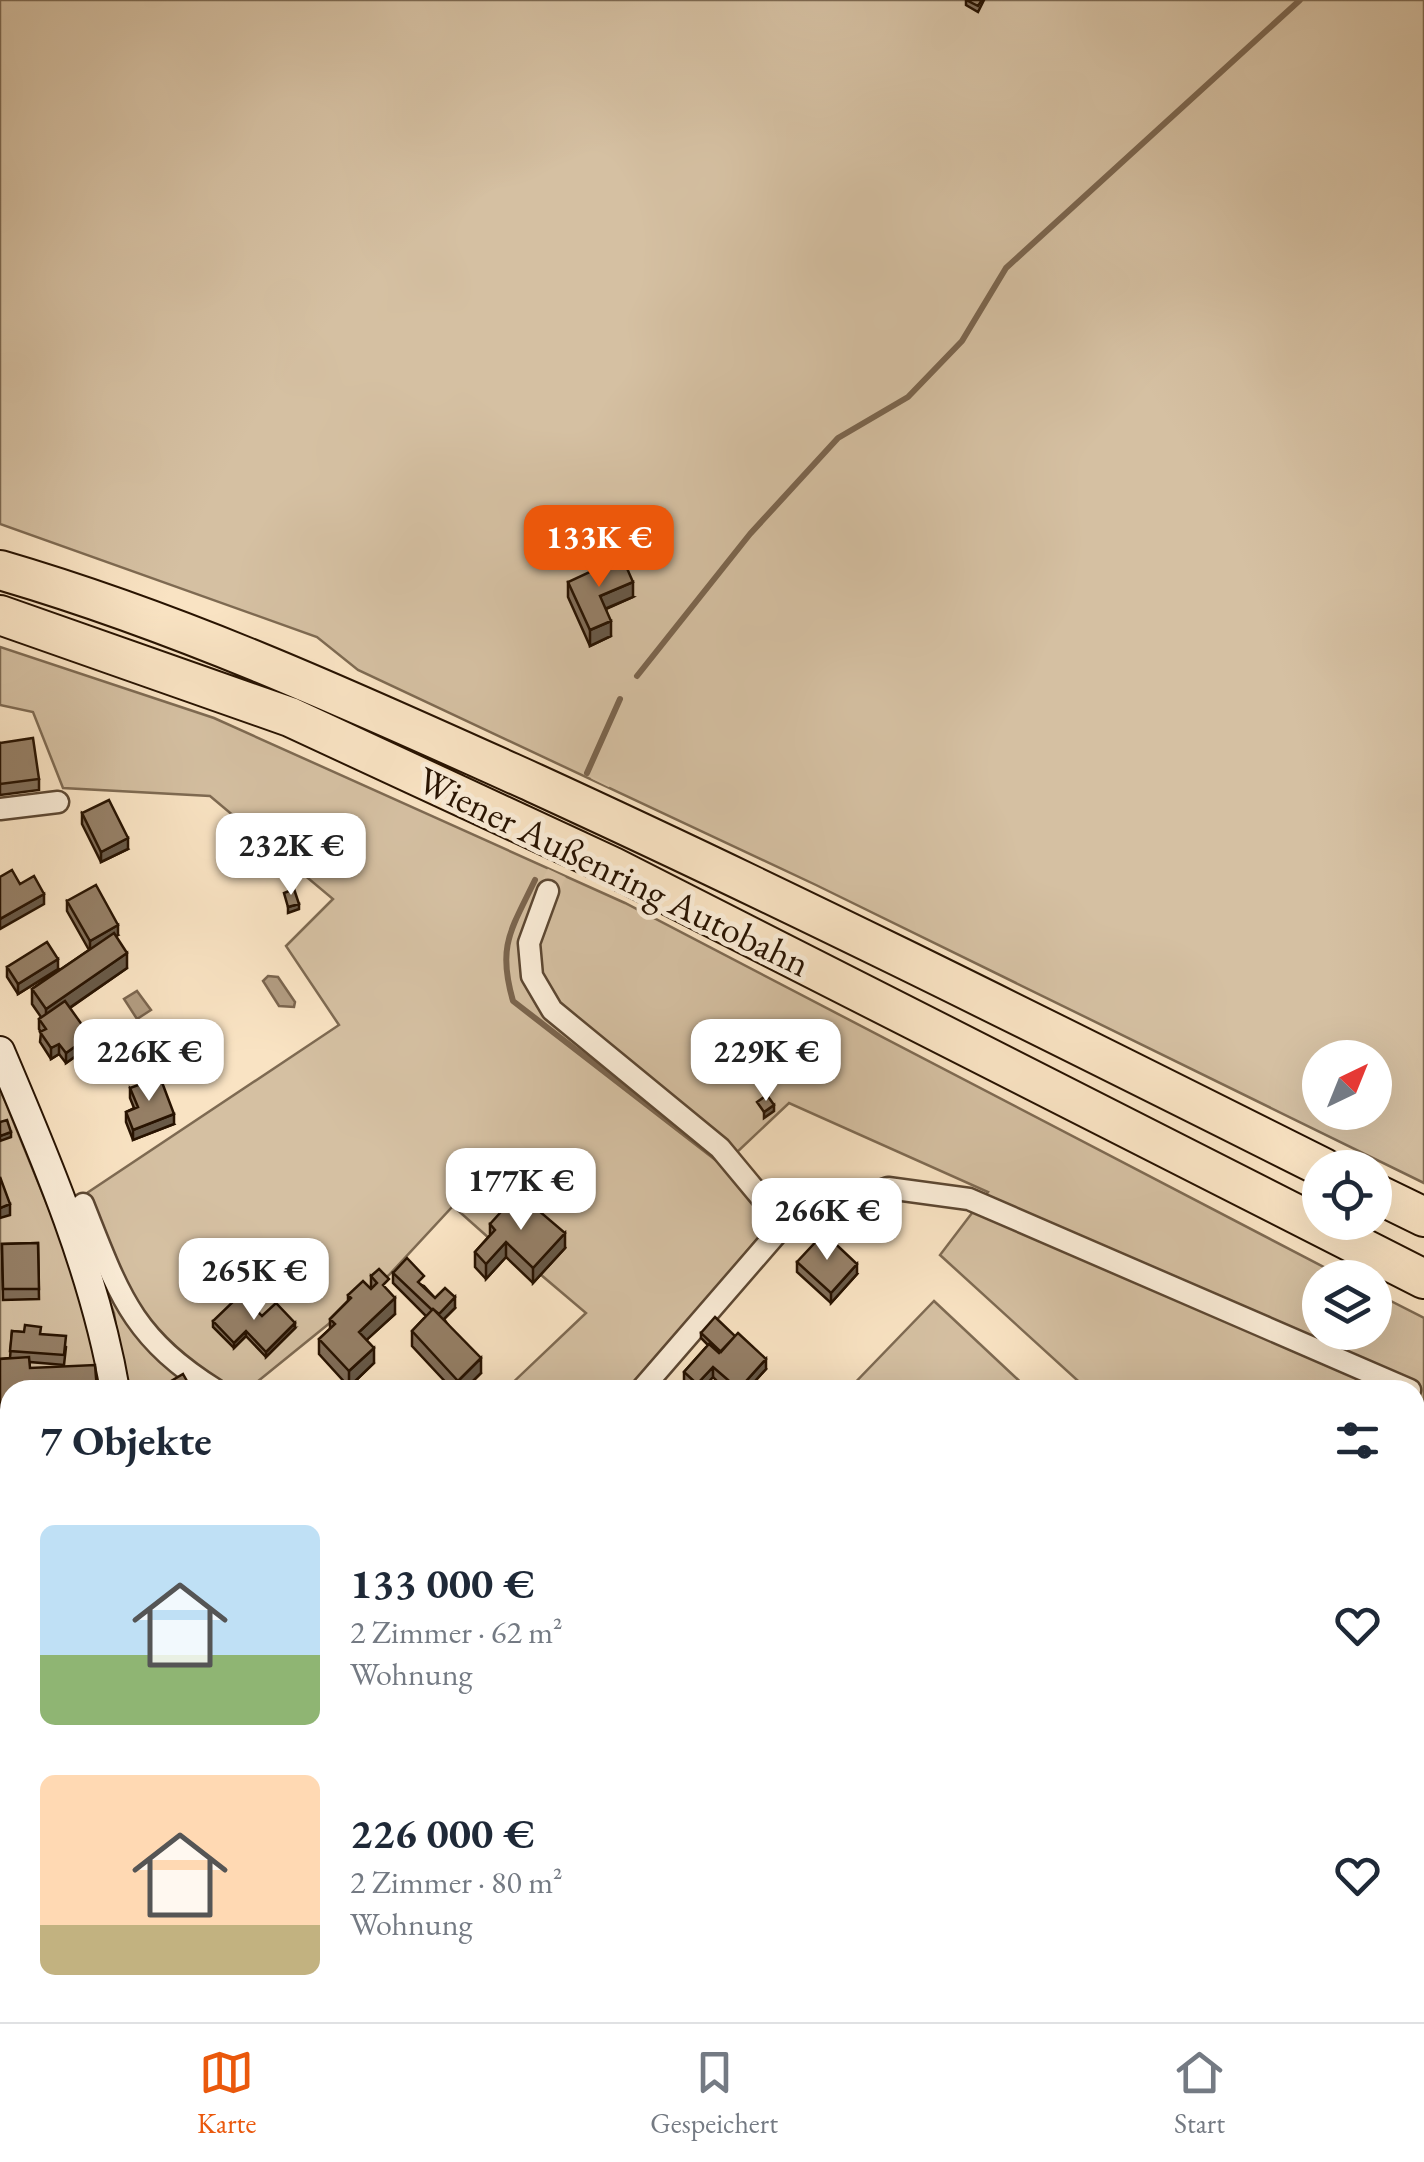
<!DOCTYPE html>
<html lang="de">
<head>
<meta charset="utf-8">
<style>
	body { margin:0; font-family:"EB Garamond",serif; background:#f6f6f7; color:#1f2937; height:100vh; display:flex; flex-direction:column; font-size:38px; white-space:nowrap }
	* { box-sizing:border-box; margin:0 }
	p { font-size:32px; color:#747a83 }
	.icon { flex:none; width:55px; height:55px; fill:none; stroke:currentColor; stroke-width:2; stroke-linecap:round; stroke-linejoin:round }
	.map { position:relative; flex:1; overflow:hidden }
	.panel { position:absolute; left:0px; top:1380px; width:1425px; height:642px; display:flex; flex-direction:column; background:#fff; border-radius:30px 30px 0 0; box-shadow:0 10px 40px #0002 }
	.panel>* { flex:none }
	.needle { width:65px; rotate:43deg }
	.fabs { position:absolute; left:1302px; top:1040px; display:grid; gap:20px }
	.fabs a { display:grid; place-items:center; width:90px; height:90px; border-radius:50%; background:#fff; box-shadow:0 10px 40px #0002; font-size:50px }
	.price { position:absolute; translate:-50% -85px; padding:0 22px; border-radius:20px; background:#fff; color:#222; font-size:32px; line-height:65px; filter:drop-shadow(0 2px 5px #0008) }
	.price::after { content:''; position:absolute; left:50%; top:60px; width:30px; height:22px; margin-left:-15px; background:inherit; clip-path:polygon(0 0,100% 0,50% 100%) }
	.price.selected { background:#ea580c; color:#fff }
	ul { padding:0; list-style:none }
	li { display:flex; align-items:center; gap:30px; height:250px; padding:0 40px }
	li span { display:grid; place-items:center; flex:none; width:280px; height:200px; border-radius:15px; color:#555 }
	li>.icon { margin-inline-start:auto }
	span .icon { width:120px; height:120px; fill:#fffc; stroke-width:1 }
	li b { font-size:42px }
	h2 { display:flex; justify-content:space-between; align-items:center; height:120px; padding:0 40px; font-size:42px }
	.menu { display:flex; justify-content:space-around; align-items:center; height:140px; border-top:2px solid #e0e1e3; background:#fff; font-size:28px; color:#747a83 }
	.menu a { display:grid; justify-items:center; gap:5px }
	.menu .selected { color:#ea580c }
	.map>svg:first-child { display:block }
</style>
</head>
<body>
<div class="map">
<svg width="1424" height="2022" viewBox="0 0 1424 2022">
	<rect width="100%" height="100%" fill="#f9e3c3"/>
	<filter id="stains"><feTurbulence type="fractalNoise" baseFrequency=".002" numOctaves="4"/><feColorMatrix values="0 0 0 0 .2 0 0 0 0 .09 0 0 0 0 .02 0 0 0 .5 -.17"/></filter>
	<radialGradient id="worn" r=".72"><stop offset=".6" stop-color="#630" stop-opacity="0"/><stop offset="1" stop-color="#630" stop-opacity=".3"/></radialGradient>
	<path fill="#d5c0a2" stroke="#7e6a52" stroke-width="2.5" fill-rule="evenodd" d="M0 0H1424V1183L816 885 358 670 317 637 0 524ZM1320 1058H1375V1112H1320Z
		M0 647 214 718 625 903 1343 1277 1320 1278V1332H1375V1293L1424 1318V2022H705L696 2013 1415 2012V1390H1088L940 1255 988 1192 789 1103 735 1154 522 976 537 1006 737 1174C754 1195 757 1207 761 1234L632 1390H505L586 1313 540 1274 564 1247 490 1239 453 1206 389 1275 247 1390H221L171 1356 163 1364 204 1390H126L114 1313 72 1203 339 1025 286 946 333 899 210 796 63 788 33 712 0 705ZM295 1328 266 1356 246 1336Z
		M0 1089 73 1268 103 1390H10V1775L0 1770Z
		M934 1301 1029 1390H848Z
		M68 2012H600L611 2022H66Z"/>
	<path fill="#b29c81" stroke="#7b654e" stroke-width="2.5" d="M268 976 278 977 295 1002 294 1007 279 1006 263 981Z
		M137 991 151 1010 137 1019 124 999Z"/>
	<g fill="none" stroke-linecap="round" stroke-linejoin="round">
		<path stroke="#7b654e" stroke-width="6" d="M637 676 750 534 838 438 908 397 962 341 1006 268 1300 0
			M587 773 620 699
			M535 880C511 930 497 946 513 1001L722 1163
			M0 1798 10 1805
			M24 2012 32 2022"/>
		<path stroke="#dac4a6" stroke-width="20" stroke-dasharray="20 10" stroke-linecap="butt" d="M548 891 601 781"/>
		<defs>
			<path id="street" d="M0 809 58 802
				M548 891 529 943 532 976 552 1010 720 1148 784 1225
				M83 1204C119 1294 131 1337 216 1390
				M641 1390 784 1225 888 1188 969 1199 1410 1390
				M0 1778 10 1783
				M668 2012 679 2022
				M59 2022 60 2012"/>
			<path id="secondary" d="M0 1051C46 1159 95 1273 115 1390
				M614 2012 625 2022"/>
			<path id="highway" d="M0 570C185 624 359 704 534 783 800 905 1062 1037 1324 1168
				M0 615 290 717 611 866 1424 1279
				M1375 1193 1424 1217"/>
		</defs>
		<use href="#street" stroke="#5c4732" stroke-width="25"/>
		<use href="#secondary" stroke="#281301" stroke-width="32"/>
		<use href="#highway" stroke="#281301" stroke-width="42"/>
		<use href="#street" stroke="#fbedd8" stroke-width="20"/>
		<use href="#secondary" stroke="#fbedd8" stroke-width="28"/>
		<use href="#highway" stroke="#f9e3c3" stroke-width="38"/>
	</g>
	<path fill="#806d58" stroke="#281301" stroke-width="2.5" d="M966 0H984L978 12 966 5Z
		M568 582 633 597 606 609 611 636 590 646 568 597Z
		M0 743 39 779V790L0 795Z
		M82 813 128 849 101 862 82 824Z
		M67 901 118 935 116 936 127 968 70 1008 90 1046 66 1063 59 1054 51 1059 40 1042 41 1032 39 1029V1019L41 1017 32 1004V989L89 950 67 911Z
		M7 967 58 969 18 994 7 977Z
		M130 1088 174 1124 133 1140 126 1122V1112L134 1108 130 1098Z
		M490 1224 565 1248 533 1283 506 1257 486 1279 475 1267V1252L490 1235Z
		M38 1243 39 1299 3 1300 2 1244Z
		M797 1262 857 1274 831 1303 797 1272Z
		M290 1268 312 1274 300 1285 290 1273Z
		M393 1273 424 1286 435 1298 455 1308 444 1319 481 1373 464 1390H453L412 1346V1331L426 1316 393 1283Z
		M371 1276 389 1292 395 1314 366 1340 374 1363 349 1387 319 1354V1339L330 1329V1319L348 1301V1295L371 1289Z
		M262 1316 295 1328 266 1357 246 1336 234 1348 213 1327V1321Z
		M12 1331 40 1334 66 1347 64 1365 29 1362 30 1368 97 1390H10V1420H0V1359L10 1358Z
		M701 1333 766 1369 747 1390H719L722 1386 713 1377 701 1390H693L684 1382V1372L708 1345 701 1338Z
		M0 1805 10 1812V1868L0 1861Z
		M908 2012H932V2018L929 2022H915Z"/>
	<path fill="#685947" stroke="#281301" stroke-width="2.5" d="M633 582V597L600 611V596Z
		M611 621V636L590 646V630Z
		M128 838V849L101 862V852Z
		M44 894V904L0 929V919Z
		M299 904V909L288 913V907Z
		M118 925V935L90 951V941Z
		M127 953V968L46 1024V1009Z
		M58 959V969L18 994V984Z
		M90 1036V1046L66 1063V1053Z
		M59 1044V1054L51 1059V1048Z
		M774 1105V1111L764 1118V1112Z
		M174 1114V1124L133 1140V1130Z
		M11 1132V1137L0 1141V1136Z
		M10 1204V1215L0 1218V1208Z
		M565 1233V1248L533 1283V1268Z
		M506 1242V1257L486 1279V1264Z
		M857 1264V1274L831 1303V1293Z
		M312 1268V1274L300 1285V1280Z
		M455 1297V1308L437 1326V1316Z
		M395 1298V1314L359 1347V1332Z
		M295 1323V1328L266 1357V1352Z
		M246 1331V1336L234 1348V1343Z
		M374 1348V1363L349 1387V1371Z
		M481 1358V1373L464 1390H458V1381Z
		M766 1359V1369L747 1390H738Z
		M713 1367V1377L701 1390H697V1384Z"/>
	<path fill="#957f66" stroke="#281301" stroke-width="2.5" d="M966 0H982L978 6Z
		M622 557 633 582 600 596 611 621 590 630 568 582Z
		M33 738 39 779 0 784V743Z
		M109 800 128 838 101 852 82 813Z
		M12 870 20 884 34 876 44 894 0 919V877Z
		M96 885 118 925 90 941 67 901Z
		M294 889 299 904 288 907 284 893Z
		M114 933 127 953 46 1009 32 989Z
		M47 942 58 959 18 984 7 967Z
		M65 1001 90 1036 66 1053 59 1044 51 1048 40 1032 46 1029 39 1019Z
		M160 1077 174 1114 133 1130 126 1112 138 1107 130 1088Z
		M767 1095 774 1105 764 1112 757 1102Z
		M7 1120 11 1132 0 1136V1122Z
		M0 1177 10 1204 0 1208Z
		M518 1193 565 1233 533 1268 506 1242 486 1264 475 1252 495 1230 490 1224Z
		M824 1233 857 1264 831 1293 797 1262Z
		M38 1243 39 1289H3L2 1244Z
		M302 1257 312 1268 300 1280 290 1268Z
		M407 1258 424 1276 418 1282 435 1298 445 1288 455 1297 439 1314 433 1309 432 1310 393 1273Z
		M379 1269 389 1279 383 1285 395 1298 359 1332 374 1348 349 1371 319 1339 335 1324 330 1319 351 1298 348 1295 363 1281 371 1289 377 1283 371 1276Z
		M241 1294 262 1316 276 1303 295 1323 266 1352 246 1331 234 1343 213 1321Z
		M433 1309 481 1358 458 1381 412 1331Z
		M715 1317 735 1336 721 1352 701 1333Z
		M25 1325 41 1327 40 1334 66 1336 64 1355 10 1351 12 1331 24 1332Z
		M738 1333 766 1359 738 1390H720L728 1380 713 1367 697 1384 684 1372 709 1344 719 1353Z
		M29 1357 30 1368 95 1365 97 1390H82V1388L10 1390V1404L0 1405V1359Z
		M183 1374 192 1390H156Z
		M0 1510H3L2 1551H0Z
		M0 1805 10 1812V1848L0 1841Z
		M791 2012H794L804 2022H782Z
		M911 2012H932V2013L924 2022H920Z"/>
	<g text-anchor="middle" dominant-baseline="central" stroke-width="10" stroke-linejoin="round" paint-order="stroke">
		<g font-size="38" fill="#281301" stroke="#fbedd8">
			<text transform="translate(614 871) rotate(26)">Wiener Außenring Autobahn</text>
		</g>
	</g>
	<rect width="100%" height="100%" filter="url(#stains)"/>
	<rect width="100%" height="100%" fill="url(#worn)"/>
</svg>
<div class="fabs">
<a><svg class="needle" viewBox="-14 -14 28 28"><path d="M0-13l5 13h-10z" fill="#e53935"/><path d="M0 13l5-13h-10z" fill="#747a83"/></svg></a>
<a><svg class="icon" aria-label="locate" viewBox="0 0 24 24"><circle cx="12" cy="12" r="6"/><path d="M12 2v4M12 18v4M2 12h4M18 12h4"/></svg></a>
<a><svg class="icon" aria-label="layers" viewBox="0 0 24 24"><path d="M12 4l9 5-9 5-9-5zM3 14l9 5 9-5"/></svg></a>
</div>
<b class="price selected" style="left:599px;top:590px">133K €</b>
<b class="price" style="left:291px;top:898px">232K €</b>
<b class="price" style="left:149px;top:1104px">226K €</b>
<b class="price" style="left:766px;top:1104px">229K €</b>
<b class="price" style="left:521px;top:1233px">177K €</b>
<b class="price" style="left:827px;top:1263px">266K €</b>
<b class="price" style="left:254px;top:1323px">265K €</b>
<section class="panel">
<h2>7 Objekte<svg class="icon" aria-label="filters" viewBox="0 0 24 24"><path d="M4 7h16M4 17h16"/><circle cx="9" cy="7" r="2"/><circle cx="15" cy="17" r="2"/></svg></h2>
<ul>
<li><span style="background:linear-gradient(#bfe0f5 65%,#8fb573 0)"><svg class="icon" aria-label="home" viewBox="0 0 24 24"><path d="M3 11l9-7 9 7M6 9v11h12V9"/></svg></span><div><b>133 000 €</b><p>2 Zimmer · 62 m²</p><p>Wohnung</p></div><svg class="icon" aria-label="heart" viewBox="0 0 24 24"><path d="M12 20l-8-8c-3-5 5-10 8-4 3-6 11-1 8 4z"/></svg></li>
<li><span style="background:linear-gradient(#ffd9b3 75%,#c2b280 0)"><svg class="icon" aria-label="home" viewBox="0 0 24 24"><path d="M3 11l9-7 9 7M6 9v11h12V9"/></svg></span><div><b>226 000 €</b><p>2 Zimmer · 80 m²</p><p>Wohnung</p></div><svg class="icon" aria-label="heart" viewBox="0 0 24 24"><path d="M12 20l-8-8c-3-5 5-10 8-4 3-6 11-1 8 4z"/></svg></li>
</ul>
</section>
</div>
<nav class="menu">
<a class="selected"><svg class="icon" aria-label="map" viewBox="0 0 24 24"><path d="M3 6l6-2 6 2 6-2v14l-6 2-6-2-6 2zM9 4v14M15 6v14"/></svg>Karte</a>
<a><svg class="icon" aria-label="saved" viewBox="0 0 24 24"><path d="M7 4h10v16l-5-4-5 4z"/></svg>Gespeichert</a>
<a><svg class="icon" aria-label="home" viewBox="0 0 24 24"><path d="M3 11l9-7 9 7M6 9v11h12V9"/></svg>Start</a>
</nav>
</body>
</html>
